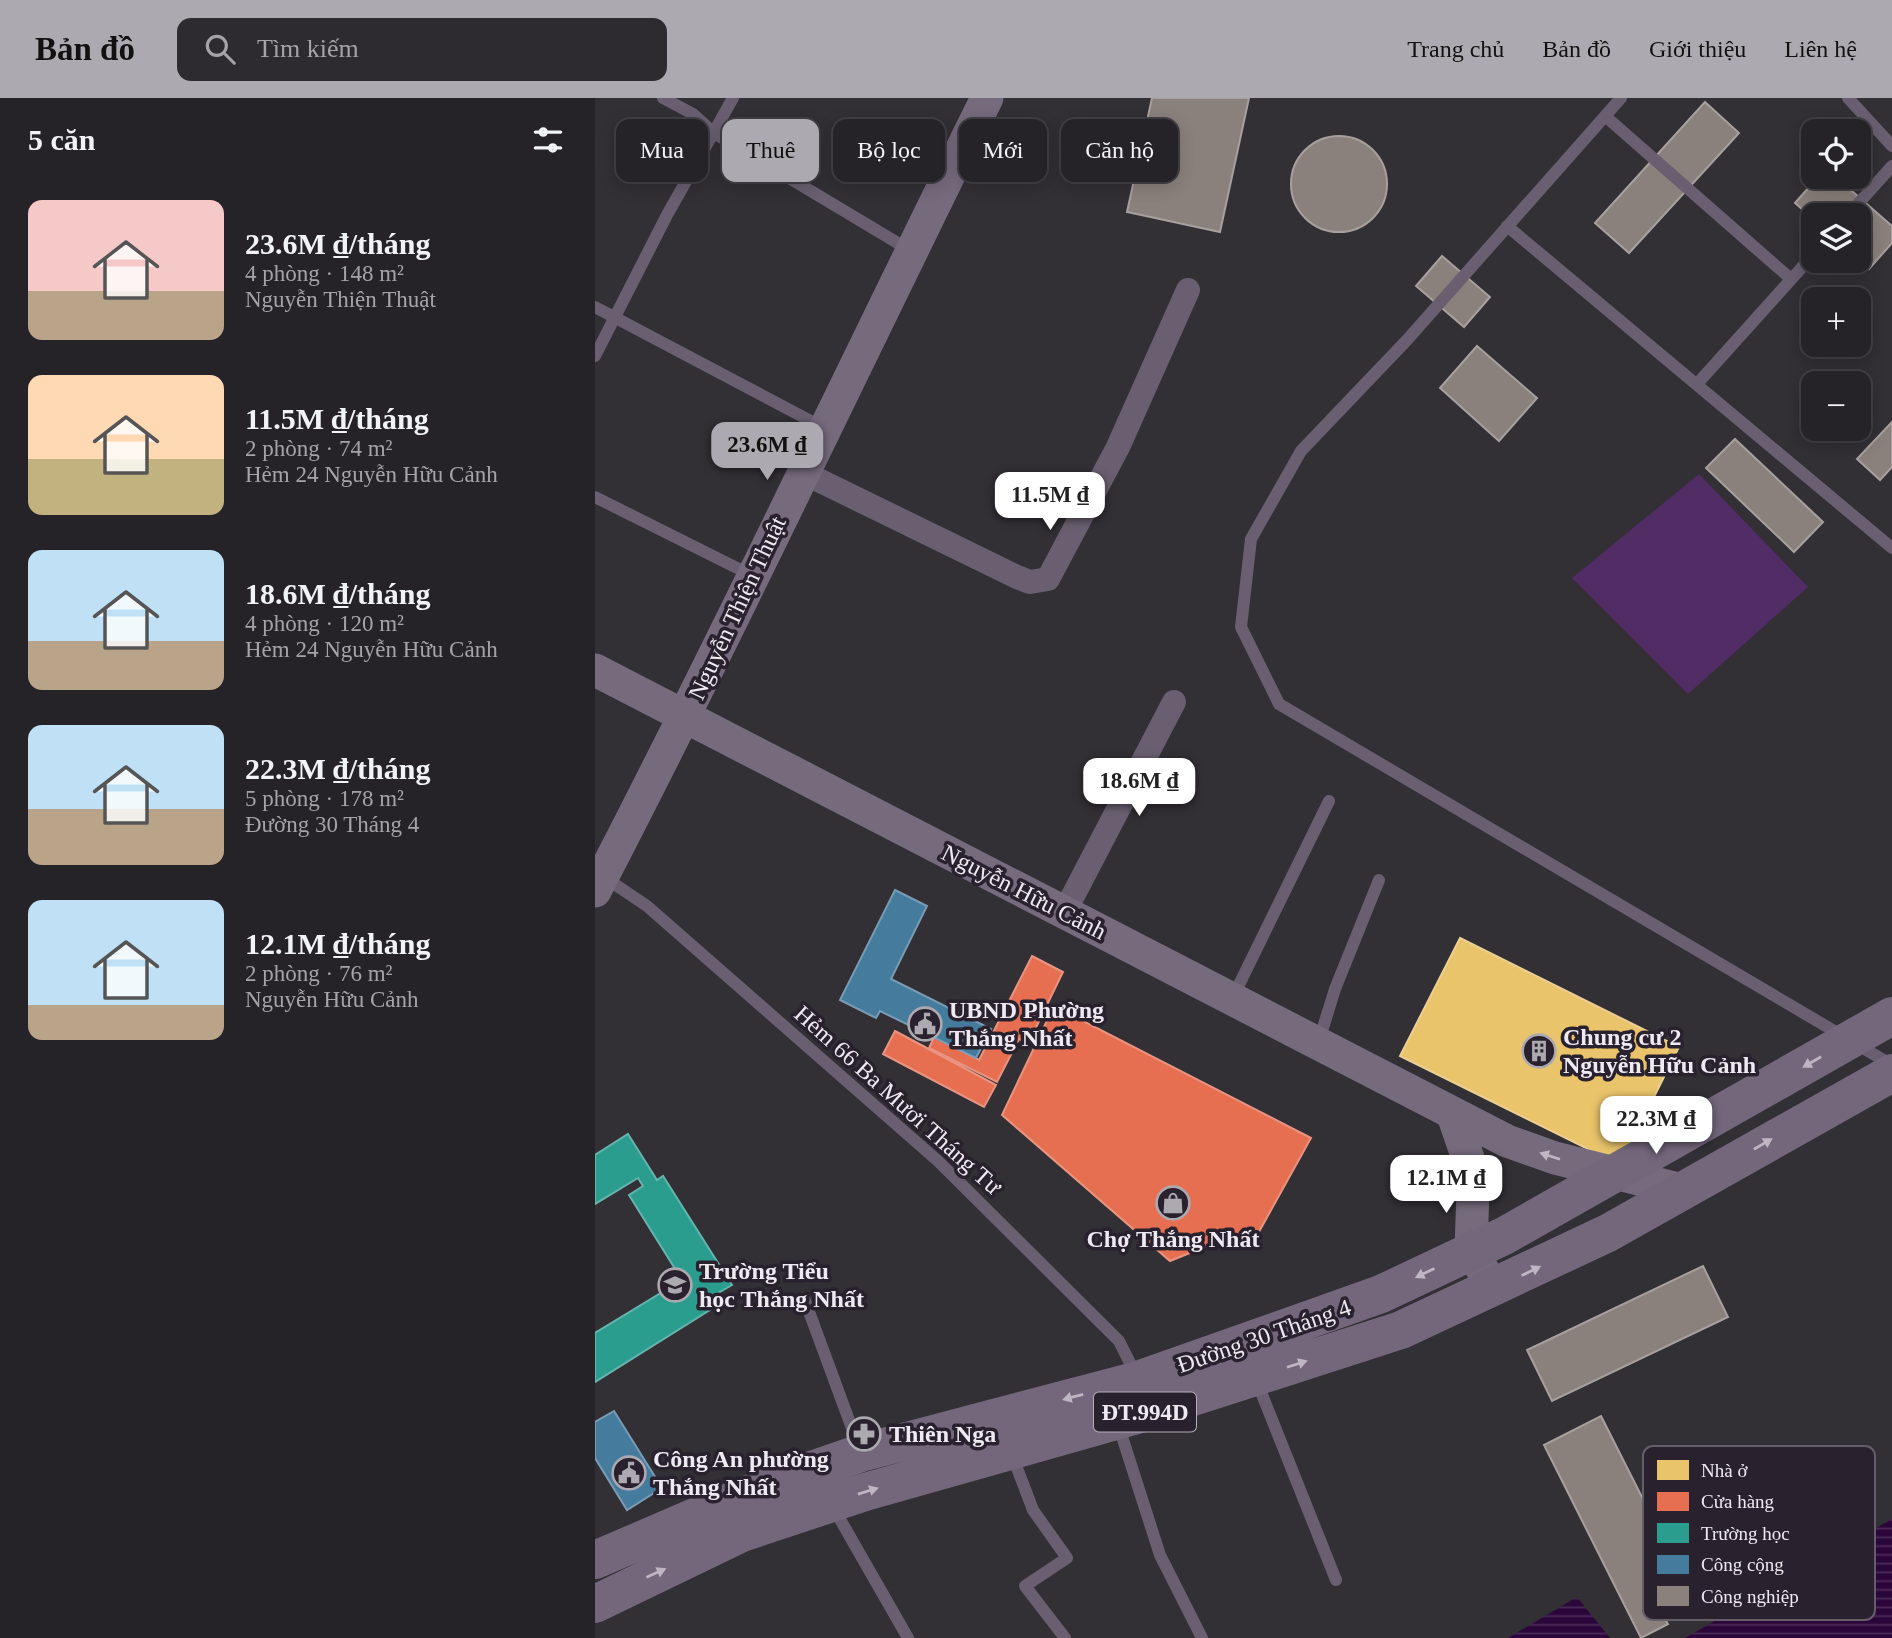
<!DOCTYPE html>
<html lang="vi">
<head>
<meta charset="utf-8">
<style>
	body { margin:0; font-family:"Times New Roman",serif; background:#2e2b30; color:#f1f3f6; height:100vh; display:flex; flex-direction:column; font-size:26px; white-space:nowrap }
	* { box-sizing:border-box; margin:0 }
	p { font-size:23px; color:#a4a4a8 }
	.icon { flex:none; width:38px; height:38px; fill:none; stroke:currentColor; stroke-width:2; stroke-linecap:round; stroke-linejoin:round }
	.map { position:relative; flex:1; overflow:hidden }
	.side { display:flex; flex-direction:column; background:#262328; width:595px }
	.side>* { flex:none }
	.banner { position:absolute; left:21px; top:21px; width:665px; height:63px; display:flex; gap:14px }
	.tools { position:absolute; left:1206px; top:21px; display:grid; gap:14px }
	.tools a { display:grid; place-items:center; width:70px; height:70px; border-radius:14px; background:#262328; box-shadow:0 4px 18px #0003,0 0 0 2px #424045; font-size:35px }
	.price { position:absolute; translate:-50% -60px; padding:0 16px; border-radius:14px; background:#fff; color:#222; font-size:23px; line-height:46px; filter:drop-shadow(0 2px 4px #0008) }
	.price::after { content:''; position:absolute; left:50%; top:42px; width:21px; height:16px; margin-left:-10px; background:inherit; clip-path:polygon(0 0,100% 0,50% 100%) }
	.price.selected { background:#ada9b0; color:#111 }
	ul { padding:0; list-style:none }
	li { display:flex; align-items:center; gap:21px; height:175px; padding:0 28px }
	li span { display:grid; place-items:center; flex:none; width:196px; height:140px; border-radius:14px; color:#555 }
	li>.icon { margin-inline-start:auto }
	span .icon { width:84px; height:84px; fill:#fffc; stroke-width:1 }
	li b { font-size:30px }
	h2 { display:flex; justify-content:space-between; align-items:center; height:84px; padding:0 28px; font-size:30px }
	.pill { padding:0 24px; border-radius:14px; background:#262328; box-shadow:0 4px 18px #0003,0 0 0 2px #424045; font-size:24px; line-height:63px }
	.pill.selected { background:#ada9b0; color:#111 }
	header { display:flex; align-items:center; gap:42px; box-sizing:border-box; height:98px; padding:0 35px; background:#ada9b0; color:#111 }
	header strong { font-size:33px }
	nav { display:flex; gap:38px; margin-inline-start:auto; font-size:24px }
	.search { width:490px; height:63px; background:#2e2b30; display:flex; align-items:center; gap:18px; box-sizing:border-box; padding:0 24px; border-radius:14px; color:#a4a4a8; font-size:26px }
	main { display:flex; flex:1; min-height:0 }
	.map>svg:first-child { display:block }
</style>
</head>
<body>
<header>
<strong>Bản đồ</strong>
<div class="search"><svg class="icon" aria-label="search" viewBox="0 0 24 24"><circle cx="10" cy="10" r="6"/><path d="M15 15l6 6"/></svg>Tìm kiếm</div>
<nav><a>Trang chủ</a><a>Bản đồ</a><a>Giới thiệu</a><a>Liên hệ</a></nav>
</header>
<main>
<section class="side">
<h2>5 căn<svg class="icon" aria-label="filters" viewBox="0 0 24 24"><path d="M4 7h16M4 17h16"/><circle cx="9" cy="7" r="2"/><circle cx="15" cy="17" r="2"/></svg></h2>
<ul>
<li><span style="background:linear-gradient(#f6c9c9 65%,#b9a48a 0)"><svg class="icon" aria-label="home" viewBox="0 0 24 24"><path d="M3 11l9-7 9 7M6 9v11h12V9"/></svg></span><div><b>23.6M ₫/tháng</b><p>4 phòng · 148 m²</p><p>Nguyễn Thiện Thuật</p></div></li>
<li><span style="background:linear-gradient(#ffd9b3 60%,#c2b280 0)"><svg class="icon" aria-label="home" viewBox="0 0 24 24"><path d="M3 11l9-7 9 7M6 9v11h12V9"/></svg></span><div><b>11.5M ₫/tháng</b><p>2 phòng · 74 m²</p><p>Hẻm 24 Nguyễn Hữu Cảnh</p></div></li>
<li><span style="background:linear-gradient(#bfe0f5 65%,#b9a48a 0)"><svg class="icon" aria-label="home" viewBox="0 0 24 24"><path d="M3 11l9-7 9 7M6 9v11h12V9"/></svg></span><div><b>18.6M ₫/tháng</b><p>4 phòng · 120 m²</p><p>Hẻm 24 Nguyễn Hữu Cảnh</p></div></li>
<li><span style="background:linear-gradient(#bfe0f5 60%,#b9a48a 0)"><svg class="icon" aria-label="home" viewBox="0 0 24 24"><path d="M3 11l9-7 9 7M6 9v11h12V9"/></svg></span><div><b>22.3M ₫/tháng</b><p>5 phòng · 178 m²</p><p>Đường 30 Tháng 4</p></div></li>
<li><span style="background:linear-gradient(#bfe0f5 75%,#b9a48a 0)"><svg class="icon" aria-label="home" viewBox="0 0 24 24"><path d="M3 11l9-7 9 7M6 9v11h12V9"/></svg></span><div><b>12.1M ₫/tháng</b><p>2 phòng · 76 m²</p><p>Nguyễn Hữu Cảnh</p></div></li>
</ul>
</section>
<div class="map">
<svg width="1297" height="1540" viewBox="0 0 1297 1540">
	<defs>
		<pattern id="water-rules" width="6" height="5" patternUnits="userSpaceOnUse" patternTransform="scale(1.75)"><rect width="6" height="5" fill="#2b063b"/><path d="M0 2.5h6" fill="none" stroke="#4a2a58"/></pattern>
	</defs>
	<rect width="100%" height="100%" fill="#322f35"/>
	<path fill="#512c65" d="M1104 376 1213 489 1093 596 977 480Z"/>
	<path fill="url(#water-rules)" d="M1297 1421V1540H1090Z
		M982 1499 1015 1540H913Z"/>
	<path fill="#e9c46a" stroke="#ebcf93" stroke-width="2" d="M865 840 1084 949 1025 1067 805 958Z"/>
	<path fill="#e76f51" stroke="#e99481" stroke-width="2" d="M437 858 468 874 433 946 424 941 402 984 334 950 339 939 384 962Z
		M459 908 716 1040 660 1141 644 1135 575 1163 407 1017Z
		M300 933 401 987 389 1009 288 956Z"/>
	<path fill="#2a9d8f" stroke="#65b4ad" stroke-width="2" d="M33 1036 62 1082 68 1078 137 1187 118 1198 123 1207 0 1284V1235L87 1182 34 1097 48 1088 43 1080 0 1106V1057Z"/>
	<path fill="#457b9d" stroke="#789cb6" stroke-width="2" d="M300 792 332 808 296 881 396 931 381 960 285 913 281 920 245 902Z
		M19 1313 67 1390 32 1412 0 1360V1324Z"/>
	<path fill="#8a817c" stroke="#a8a09f" stroke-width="2" d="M557 0H654L625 134 532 114Z
		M1110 4 1144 35 1034 155 1000 125Z
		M696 86a48 48 0 1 1 96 0a48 48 0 1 1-96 0Z
		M1223 79H1241L1297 128V145L1274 171 1264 161V117H1218V121L1200 105Z
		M847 158 895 199 869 229 821 188Z
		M882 248 942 300 904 343 845 290Z
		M1297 324V369L1285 382 1262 361Z
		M1140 341 1228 424 1199 454 1111 370Z
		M1108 1168 1133 1219 957 1303 932 1252Z
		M1006 1318 1100 1504 1069 1519 1073 1526 1046 1540 949 1347Z"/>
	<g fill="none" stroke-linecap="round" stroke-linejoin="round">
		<path stroke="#695f70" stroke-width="12" d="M68 0 98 16 119 35 316 153
			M1026 0 812 242 706 353 656 441 646 529 684 606 1297 967
			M1253 0 1297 48
			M1010 18 1196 181
			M1253 117 1297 68
			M912 128 1297 450
			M0 209 229 330
			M0 258 72 117 138 0
			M1102 286 1218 157
			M0 399 156 477
			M9 779 52 808 343 1063 524 1243 542 1279
			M637 901 734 703
			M723 946 740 891 784 782
			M209 1200 265 1352
			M662 1284 741 1482
			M523 1326 565 1457 607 1540
			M417 1357 438 1412 472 1460 430 1488 470 1540
			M238 1409 313 1540"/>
		<path stroke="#695f70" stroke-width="24" d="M207 374 422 479 435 484 453 481 523 349 593 192
			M469 815 579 604"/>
		<path stroke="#766a7d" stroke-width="33" d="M0 572 912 1043 960 1060 1087 1092
			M0 793C136 531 261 264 392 0
			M858 1017 874 1063 878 1091 876 1152 899 1191"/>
		<path stroke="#74677c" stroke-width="38" d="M0 1462 179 1385 266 1355 543 1282 786 1196 909 1138 1297 918
			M0 1506 147 1435 270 1394 542 1317 806 1232 1013 1135 1297 975"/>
	</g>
	<defs><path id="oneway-solid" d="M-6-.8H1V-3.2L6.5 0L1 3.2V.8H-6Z" transform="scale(1.75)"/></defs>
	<g fill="#beb6c3">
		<use href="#oneway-solid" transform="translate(1217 964) rotate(150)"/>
		<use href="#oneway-solid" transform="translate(1168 1046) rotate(-30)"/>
		<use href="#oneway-solid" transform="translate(936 1173) rotate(-26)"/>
		<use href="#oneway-solid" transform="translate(830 1175) rotate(154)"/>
		<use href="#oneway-solid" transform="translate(702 1266) rotate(-18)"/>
		<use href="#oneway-solid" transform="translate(478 1299) rotate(165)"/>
		<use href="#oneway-solid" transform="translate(273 1393) rotate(-17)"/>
		<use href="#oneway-solid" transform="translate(61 1475) rotate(-24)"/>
	</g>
	<use fill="#bfb7c3" href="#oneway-solid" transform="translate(955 1058) rotate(-162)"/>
	<defs>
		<symbol id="civic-ring" viewBox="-11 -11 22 22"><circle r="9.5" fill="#29222e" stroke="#ada9b0" stroke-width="1.5"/><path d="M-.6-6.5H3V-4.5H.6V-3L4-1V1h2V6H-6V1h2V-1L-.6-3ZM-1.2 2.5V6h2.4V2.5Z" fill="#ada9b0"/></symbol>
		<symbol id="building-ring" viewBox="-11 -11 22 22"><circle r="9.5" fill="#29222e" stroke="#ada9b0" stroke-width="1.5"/><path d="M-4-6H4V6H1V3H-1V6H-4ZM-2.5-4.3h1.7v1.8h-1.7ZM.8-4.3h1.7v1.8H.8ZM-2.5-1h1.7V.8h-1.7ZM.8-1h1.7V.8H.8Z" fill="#ada9b0"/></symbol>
		<symbol id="shop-ring" viewBox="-11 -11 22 22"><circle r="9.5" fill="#29222e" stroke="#ada9b0" stroke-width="1.5"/><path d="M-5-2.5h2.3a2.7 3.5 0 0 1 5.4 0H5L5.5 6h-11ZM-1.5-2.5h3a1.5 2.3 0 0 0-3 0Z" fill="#ada9b0"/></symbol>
		<symbol id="school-ring" viewBox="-11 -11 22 22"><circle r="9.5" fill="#29222e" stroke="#ada9b0" stroke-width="1.5"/><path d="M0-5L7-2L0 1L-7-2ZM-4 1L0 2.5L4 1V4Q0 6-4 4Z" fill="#ada9b0"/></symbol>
		<symbol id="pharmacy-ring" viewBox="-11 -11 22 22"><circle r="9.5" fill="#29222e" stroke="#ada9b0" stroke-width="1.5"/><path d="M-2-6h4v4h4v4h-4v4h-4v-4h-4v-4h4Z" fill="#ada9b0"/></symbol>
	</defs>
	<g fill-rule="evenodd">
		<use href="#civic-ring" x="311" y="907" width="38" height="38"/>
		<use href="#building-ring" x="925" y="934" width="38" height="38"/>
		<use href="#shop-ring" x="559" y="1086" width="38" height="38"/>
		<use href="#school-ring" x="61" y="1168" width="38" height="38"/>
		<use href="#pharmacy-ring" x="250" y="1317" width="38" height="38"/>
		<use href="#civic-ring" x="15" y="1356" width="38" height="38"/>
	</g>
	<g text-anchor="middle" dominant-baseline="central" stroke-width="7" stroke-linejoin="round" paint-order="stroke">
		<rect fill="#29222e" stroke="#b4aeb7" stroke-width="2" x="499" y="1294.5" width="102" height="39" rx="5"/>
		<g font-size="23" font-weight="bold" fill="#efeaf2">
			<text x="550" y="1314">ĐT.994D</text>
		</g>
		<g font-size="24" fill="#efeaf2" stroke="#29222e">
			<text transform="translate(142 510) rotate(-65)">Nguyễn Thiện Thuật</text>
			<text transform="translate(429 794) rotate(27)">Nguyễn Hữu Cảnh</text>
			<text transform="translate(303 1002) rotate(42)">Hẻm 66 Ba Mươi Tháng Tư</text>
			<text transform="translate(669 1238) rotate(-19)">Đường 30 Tháng 4</text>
		</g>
		<g font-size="24" font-weight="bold" fill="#efeaf2" stroke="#29222e" text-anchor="start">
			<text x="354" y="912">UBND Phường<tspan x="354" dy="28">Thắng Nhất</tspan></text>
			<text x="968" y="939">Chung cư 2<tspan x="968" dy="28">Nguyễn Hữu Cảnh</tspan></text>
			<text x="578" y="1141" text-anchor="middle">Chợ Thắng Nhất</text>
			<text x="104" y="1173">Trường Tiểu<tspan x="104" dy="28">học Thắng Nhất</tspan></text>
			<text x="294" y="1336">Thiên Nga</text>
			<text x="58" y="1361">Công An phường<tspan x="58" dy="28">Thắng Nhất</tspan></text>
		</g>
	</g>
	<rect x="1048" y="1348" width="232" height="174" rx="10" fill="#29222e" stroke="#645e69" stroke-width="2"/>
	<rect x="1062" y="1362" width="32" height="20" fill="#e9c46a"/>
	<rect x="1062" y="1394" width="32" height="19" fill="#e76f51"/>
	<rect x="1062" y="1425" width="32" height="20" fill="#2a9d8f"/>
	<rect x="1062" y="1457" width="32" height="19" fill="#457b9d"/>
	<rect x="1062" y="1488" width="32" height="20" fill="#8a817c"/>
	<g font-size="19" fill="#efeaf2">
		<text x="1106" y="1379">Nhà ở</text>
		<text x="1106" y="1410">Cửa hàng</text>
		<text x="1106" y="1442">Trường học</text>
		<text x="1106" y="1473">Công cộng</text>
		<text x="1106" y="1505">Công nghiệp</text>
	</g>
</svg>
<div class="tools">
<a><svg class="icon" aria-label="locate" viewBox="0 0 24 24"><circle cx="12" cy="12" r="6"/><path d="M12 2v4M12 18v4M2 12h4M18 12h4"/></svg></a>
<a><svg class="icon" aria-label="layers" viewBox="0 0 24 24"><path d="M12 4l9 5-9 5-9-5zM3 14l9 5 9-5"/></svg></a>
<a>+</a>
<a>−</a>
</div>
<b class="price selected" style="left:172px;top:384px">23.6M ₫</b>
<b class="price" style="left:455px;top:434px">11.5M ₫</b>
<b class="price" style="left:544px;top:720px">18.6M ₫</b>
<b class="price" style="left:1061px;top:1058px">22.3M ₫</b>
<b class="price" style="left:851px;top:1117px">12.1M ₫</b>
<div class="banner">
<a class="pill">Mua</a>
<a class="pill selected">Thuê</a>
<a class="pill">Bộ lọc</a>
<a class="pill">Mới</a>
<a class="pill">Căn hộ</a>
</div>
</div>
</main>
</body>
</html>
